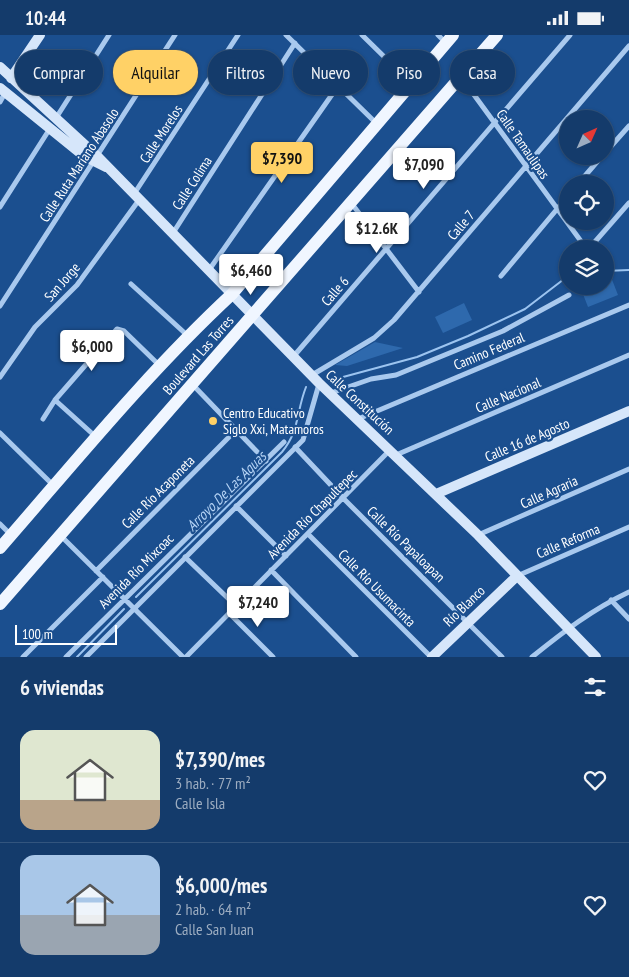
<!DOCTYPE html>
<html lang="es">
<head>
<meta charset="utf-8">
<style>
	body { margin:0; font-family:"PT Sans Narrow",sans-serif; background:#214673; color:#f1f3f6; height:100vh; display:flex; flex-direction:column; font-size:19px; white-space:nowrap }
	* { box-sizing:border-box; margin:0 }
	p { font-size:16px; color:#9dadc1 }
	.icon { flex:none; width:28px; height:28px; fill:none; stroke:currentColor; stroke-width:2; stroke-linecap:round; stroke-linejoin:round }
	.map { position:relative; height:622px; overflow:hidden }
	.side { display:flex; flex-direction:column; background:#143b6b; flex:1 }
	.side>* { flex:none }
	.banner { position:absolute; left:15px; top:15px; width:600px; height:45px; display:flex; gap:10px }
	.needle { width:32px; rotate:45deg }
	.fabs { position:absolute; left:559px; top:75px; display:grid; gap:10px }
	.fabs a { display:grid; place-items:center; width:55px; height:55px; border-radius:50%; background:#143b6b; box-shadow:0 1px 4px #0004,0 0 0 1px #33557e; font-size:25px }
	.scale { position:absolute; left:15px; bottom:12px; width:102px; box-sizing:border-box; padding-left:5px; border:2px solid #fff; border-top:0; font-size:14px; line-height:18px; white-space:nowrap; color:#fff; -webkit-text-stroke:4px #1b4f8f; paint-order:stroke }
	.price { position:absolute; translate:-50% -42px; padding:0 11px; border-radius:5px; background:#fff; color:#222; font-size:16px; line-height:32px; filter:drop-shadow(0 1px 2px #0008) }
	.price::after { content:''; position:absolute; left:50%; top:30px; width:15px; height:11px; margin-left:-8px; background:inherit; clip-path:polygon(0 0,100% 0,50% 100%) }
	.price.active { background:#ffd166; color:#111 }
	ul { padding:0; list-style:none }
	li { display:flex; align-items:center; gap:15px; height:125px; padding:0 20px }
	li+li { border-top:1px solid #33557e }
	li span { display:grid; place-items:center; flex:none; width:140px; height:100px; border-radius:15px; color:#555 }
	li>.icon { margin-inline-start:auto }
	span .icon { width:60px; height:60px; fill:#fffc; stroke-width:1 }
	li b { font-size:21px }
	h2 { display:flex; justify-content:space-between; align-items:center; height:60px; padding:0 20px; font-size:21px }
	.tag { padding:0 18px; border-radius:22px; background:#143b6b; box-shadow:0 1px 4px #0004,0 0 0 1px #33557e; font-size:18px; line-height:45px }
	.tag.active { background:#ffd166; color:#111 }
	.status { display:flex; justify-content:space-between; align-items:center; height:35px; padding:0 25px; background:#143b6b; direction:ltr }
	.status svg { height:14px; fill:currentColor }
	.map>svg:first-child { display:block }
</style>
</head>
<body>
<div class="status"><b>10:44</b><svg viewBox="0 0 49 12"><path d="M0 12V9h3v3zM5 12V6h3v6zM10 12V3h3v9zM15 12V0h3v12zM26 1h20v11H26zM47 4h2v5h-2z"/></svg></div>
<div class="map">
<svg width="629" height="622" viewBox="0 0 629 622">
	<rect width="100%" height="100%" fill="#1b4f8f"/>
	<path fill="#2e69ad" d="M611 242 618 260 588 272 581 254 588 251H605V245Z
		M464 268 472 285 443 298 435 282Z
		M375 307 403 313 347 331 335 330Z"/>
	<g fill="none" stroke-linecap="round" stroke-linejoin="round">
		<path stroke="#9cc4f0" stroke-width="2" d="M605 236 629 235
			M332 345 417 322 468 301 525 274 568 241
			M136 562 282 417C300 395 296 377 306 352
			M77 622 124 574"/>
		<path stroke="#a9c9ee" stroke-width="5" d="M286 0 377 89
			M362 0 411 48
			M438 0 446 8
			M461 42 583 209 588 211 593 209 629 168
			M0 67 5 58
			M56 83 109 0
			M605 118 629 91
			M578 149 602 121
			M134 159 238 0
			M352 169 419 257
			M0 172 49 95
			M173 198 295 8
			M209 235 338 51
			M501 241 568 161
			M131 249 188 301
			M0 271 175 0
			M293 322 570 0
			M312 340 374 303 394 285 629 11
			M0 342 35 292 77 250 139 165
			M193 350 266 426
			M331 358 371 344 396 340 503 296 569 260
			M55 365 96 402
			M43 384 55 365 117 294 124 296 159 330
			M358 384 629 270
			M0 398 53 450
			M295 412 344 464 502 622
			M396 420 629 320
			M236 471 286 521
			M0 489 11 500
			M308 499 431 622
			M478 500 629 434
			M61 501 183 622
			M185 522 236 571
			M271 535 356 622
			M96 536 236 395
			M517 541 629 492
			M611 565 629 584
			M229 578 273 622
			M23 622 103 542
			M66 622 284 407
			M86 622 303 405 319 349
			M186 622 390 415
			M532 622C563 597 593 574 629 557"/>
		<path stroke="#d6e6fa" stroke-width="10" d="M0 32 98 122 319 348 478 500 596 622
			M11 43 40 0
			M0 53 84 121 106 132
			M436 459 629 376
			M432 622 517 541"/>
		<path stroke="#f0f6ff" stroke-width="12" d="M0 513C75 427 148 337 232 259L453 0
			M0 569 497 0"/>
	</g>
	<circle fill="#ffd166" stroke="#1b4f8f" stroke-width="2" cx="213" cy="386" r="5"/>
	<g text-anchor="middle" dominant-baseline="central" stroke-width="4.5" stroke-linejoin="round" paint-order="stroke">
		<g font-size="14" fill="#fff" stroke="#1b4f8f">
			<text transform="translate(161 99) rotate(-57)">Calle Morelos</text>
			<text transform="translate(523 109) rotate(55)">Calle Tamaulipas</text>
			<text transform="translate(79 130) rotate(-57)">Calle Ruta Mariano Abasolo</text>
			<text transform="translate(192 148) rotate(-57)">Calle Colima</text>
			<text transform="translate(461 190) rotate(-50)">Calle 7</text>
			<text transform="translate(62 247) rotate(-49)">San Jorge</text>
			<text transform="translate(335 256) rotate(-49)">Calle 6</text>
			<text transform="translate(489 316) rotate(-23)">Camino Federal</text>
			<text transform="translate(198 320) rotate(-49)">Boulevard Las Torres</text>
			<text transform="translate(508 360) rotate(-23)">Calle Nacional</text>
			<text transform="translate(360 367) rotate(43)">Calle Constitución</text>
			<text transform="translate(527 405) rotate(-23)">Calle 16 de Agosto</text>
			<text transform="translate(158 457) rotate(-45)">Calle Río Acaponeta</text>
			<text transform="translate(549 457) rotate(-24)">Calle Agraria</text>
			<text transform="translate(312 479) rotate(-45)">Avenida Río Chapultepec</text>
			<text transform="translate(568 506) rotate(-23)">Calle Reforma</text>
			<text transform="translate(406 509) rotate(44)">Calle Río Papaloapan</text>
			<text transform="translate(136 536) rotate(-45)">Avenida Río Mixcoac</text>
			<text transform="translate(377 553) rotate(45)">Calle Río Usumacinta</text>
			<text transform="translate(464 571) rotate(-44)">Río Blanco</text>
		</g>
		<g font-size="14" fill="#fff" stroke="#1b4f8f" text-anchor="start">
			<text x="223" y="378">Centro Educativo<tspan x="223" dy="16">Siglo Xxi, Matamoros</tspan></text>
		</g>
		<g font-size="15" font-style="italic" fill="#b5d3f5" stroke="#1b4f8f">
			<text transform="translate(226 456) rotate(-45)">Arroyo De Las Aguas</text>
		</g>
	</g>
</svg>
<div class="fabs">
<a><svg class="needle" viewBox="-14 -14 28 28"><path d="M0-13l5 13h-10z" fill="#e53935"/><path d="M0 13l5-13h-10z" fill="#9dadc1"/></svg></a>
<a><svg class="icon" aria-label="locate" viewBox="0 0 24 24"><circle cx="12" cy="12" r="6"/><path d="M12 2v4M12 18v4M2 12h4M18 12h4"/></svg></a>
<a><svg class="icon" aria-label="layers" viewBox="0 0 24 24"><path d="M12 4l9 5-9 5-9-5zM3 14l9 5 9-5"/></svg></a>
</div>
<div class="scale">100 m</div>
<b class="price active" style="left:282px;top:149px">$7,390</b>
<b class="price" style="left:424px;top:155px">$7,090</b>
<b class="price" style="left:377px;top:219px">$12.6K</b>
<b class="price" style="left:251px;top:261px">$6,460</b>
<b class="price" style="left:92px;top:337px">$6,000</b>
<b class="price" style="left:258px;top:593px">$7,240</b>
<div class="banner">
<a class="tag">Comprar</a>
<a class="tag active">Alquilar</a>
<a class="tag">Filtros</a>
<a class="tag">Nuevo</a>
<a class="tag">Piso</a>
<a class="tag">Casa</a>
</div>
</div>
<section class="side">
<h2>6 viviendas<svg class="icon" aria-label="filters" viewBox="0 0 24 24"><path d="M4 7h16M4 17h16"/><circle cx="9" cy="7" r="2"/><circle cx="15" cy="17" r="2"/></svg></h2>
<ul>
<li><span style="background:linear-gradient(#dfe7d0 70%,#b9a48a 0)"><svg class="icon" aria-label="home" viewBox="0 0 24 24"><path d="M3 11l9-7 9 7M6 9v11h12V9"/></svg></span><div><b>$7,390/mes</b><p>3 hab. · 77 m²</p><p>Calle Isla</p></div><svg class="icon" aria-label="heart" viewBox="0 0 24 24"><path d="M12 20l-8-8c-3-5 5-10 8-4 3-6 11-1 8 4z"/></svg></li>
<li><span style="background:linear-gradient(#a9c7e8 60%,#9aa5b1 0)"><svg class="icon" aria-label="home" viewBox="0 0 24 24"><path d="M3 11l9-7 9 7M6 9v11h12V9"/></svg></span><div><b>$6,000/mes</b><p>2 hab. · 64 m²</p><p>Calle San Juan</p></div><svg class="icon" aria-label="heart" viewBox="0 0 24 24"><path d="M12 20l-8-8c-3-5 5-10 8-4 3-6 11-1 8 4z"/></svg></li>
</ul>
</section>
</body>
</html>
